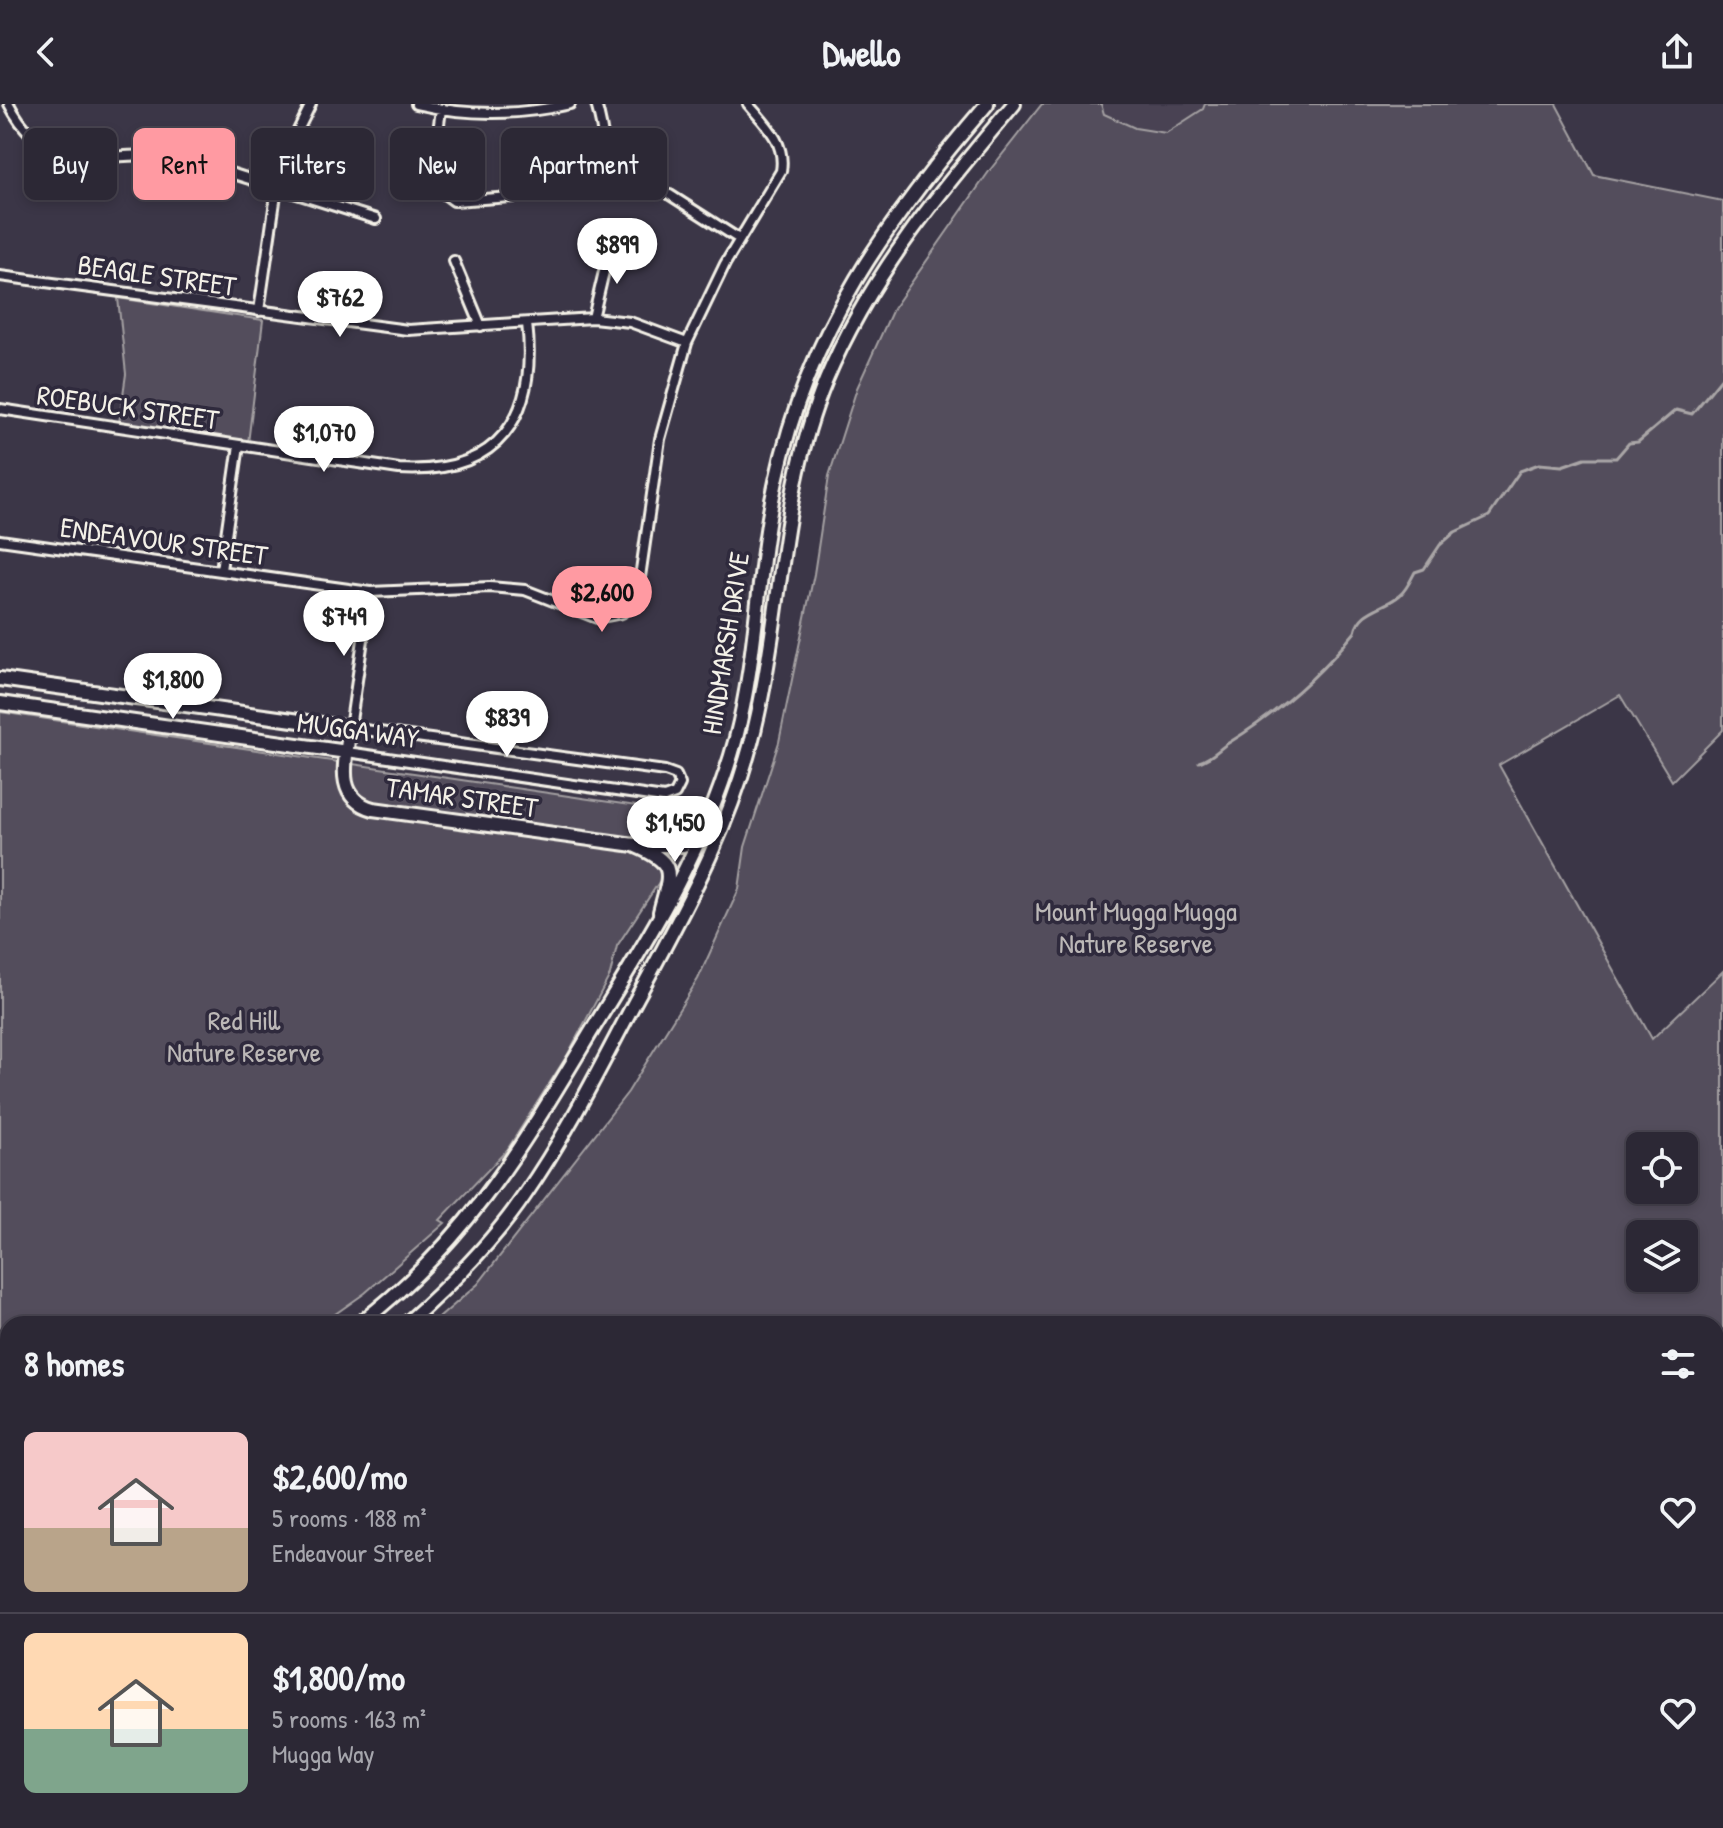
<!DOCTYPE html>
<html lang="en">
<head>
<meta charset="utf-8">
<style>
	body { margin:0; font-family:"Patrick Hand",sans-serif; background:#383441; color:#f1f3f6; height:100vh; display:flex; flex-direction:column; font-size:30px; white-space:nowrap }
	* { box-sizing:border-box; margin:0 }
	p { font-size:26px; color:#a6a6ad }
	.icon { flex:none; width:44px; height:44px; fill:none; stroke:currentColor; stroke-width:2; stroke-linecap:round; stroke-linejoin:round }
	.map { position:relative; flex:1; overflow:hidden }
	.side { position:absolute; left:0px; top:1212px; width:1724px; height:512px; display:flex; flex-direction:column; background:#2c2835; border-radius:24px 24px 0 0; box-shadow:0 4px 12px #0003,0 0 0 2px #484450 }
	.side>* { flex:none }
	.hud { position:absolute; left:24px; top:24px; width:800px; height:72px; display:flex; gap:16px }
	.controls { position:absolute; left:1626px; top:1028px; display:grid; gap:16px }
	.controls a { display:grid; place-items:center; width:72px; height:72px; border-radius:12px; background:#2c2835; box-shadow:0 4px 12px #0003,0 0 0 2px #484450; font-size:40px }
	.price { position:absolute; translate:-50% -68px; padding:0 18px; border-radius:28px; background:#fff; color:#222; font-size:26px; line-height:52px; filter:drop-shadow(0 2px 4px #0008) }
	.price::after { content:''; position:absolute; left:50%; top:48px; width:24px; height:18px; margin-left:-12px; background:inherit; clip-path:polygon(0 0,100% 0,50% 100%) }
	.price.active { background:#ff9aa2; color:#111 }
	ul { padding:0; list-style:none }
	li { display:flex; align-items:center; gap:24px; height:200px; padding:0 24px }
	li+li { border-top:2px solid #484450 }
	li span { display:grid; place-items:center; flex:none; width:224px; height:160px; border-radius:12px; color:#555 }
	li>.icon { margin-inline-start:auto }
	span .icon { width:96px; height:96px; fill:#fffc; stroke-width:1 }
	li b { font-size:34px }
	h2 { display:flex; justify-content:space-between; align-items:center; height:96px; padding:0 24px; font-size:34px }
	.tag { padding:0 28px; border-radius:12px; background:#2c2835; box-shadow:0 4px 12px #0003,0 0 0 2px #484450; font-size:28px; line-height:72px }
	.tag.active { background:#ff9aa2; color:#111 }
	header { display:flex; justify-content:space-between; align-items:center; height:104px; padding:0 24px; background:#2c2835; font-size:36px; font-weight:800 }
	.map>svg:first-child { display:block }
</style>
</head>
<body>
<header><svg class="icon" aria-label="back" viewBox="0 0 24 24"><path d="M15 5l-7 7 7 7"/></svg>Dwello<svg class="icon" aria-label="share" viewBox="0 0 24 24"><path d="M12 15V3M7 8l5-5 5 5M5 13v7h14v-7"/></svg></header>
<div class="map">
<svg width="1723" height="1724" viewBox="0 0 1723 1724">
	<rect width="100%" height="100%" fill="#3b3647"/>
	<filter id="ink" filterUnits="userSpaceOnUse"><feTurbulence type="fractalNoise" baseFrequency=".0125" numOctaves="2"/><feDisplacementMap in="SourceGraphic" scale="16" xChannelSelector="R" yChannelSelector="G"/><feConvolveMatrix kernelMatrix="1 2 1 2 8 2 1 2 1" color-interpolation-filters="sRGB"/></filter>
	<g filter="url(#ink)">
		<path fill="#484352" d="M1101 0H1205L1203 5 1166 29 1135 24 1104 10Z
			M1723 1394V1724H1561L1567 1716H1716V1397Z"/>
		<path fill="#534e5c" stroke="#a4a0a2" stroke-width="2" fill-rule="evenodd" d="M1042 0H1101L1104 10 1135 24 1166 29 1203 5 1205 0H1556L1594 71 1723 97V626L1672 677 1620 591 1499 661 1652 935 1723 867V1394L1716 1397V1220H432L478 1180 628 988 698 875 739 785 745 743 779 638 814 470 829 372 857 284 893 205 990 66ZM1640 1042H1684V1086H1640ZM1640 1130H1684V1174H1640Z
			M118 194 263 216 248 339 119 319 126 270Z
			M0 608 691 710 663 772 617 842 610 871 568 950 507 1046 440 1116 445 1119 365 1189 321 1220H8V1349L0 1351Z
			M8 1402V1716H993L1002 1724H0V1403Z"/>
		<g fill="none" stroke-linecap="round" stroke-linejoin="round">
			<path stroke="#aaa6a7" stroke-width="3" d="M1199 658C1214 653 1218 645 1230 638 1277 609 1319 572 1355 528 1360 505 1384 505 1400 491 1407 485 1411 475 1415 468L1424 465 1440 441 1455 428 1489 412 1520 367 1539 360 1562 362 1585 354H1616L1629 339 1638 338 1676 306 1692 310 1723 272"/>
			<defs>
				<path id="street" d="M9 0C52 82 112 41 183 54L376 115
					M416 0C467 12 518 12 570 0
					M441 5 438 28 443 89 454 97 601 87C613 74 601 17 596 0
					M670 91 739 135
					M454 157 481 222
					M0 172 408 226 593 214 630 218 687 239
					M259 207 280 63 311 0
					M593 214 610 142
					M0 305 399 365C499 371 538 313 527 219
					M0 436 370 488 490 483 525 486 597 514 622 509 638 487 660 335 687 239 725 160 781 67C786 38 766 21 748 0
					M221 466 239 341
					M347 648 664 694 675 690 680 680 676 671 665 667 350 624 370 488
					M1716 1713 1723 1711
					M1687 1724 1707 1716"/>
				<path id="secondary" d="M0 575 350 624C346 655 333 694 373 705L634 741H683L703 731
					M0 599 347 648
					M636 742C678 760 670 769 660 808"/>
				<path id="primary" d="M359 1220C471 1135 526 1035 597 918 653 827 708 738 736 634 758 549 757 462 776 377 808 226 888 115 987 0
					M406 1220C449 1182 492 1139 524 1092 568 1029 602 959 638 892 688 800 736 713 758 610 783 498 781 384 826 276 870 171 941 86 1014 0
					M0 1359 8 1357
					M0 1386 8 1384"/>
			</defs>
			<use href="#street" stroke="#f4f1e8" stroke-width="14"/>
			<use href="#secondary" stroke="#f4f1e8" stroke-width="18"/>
			<use href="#primary" stroke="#f4f1e8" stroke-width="18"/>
			<use href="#street" stroke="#2f2a3d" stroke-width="8"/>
			<use href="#secondary" stroke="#2f2a3d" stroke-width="12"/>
			<use href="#primary" stroke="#2f2a3d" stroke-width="12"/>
		</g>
	</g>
	<g text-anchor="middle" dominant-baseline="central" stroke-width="7" stroke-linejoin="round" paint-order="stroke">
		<g font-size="28" fill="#f4f1e8" stroke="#2f2a3d">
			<text transform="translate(157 171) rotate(8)">BEAGLE STREET</text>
			<text transform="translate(128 303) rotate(8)">ROEBUCK STREET</text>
			<text transform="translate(164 437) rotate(8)">ENDEAVOUR STREET</text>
			<text transform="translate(725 539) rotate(-81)">HINDMARSH DRIVE</text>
			<text transform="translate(358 626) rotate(8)">MUGGA WAY</text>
			<text transform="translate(462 693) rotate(8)">TAMAR STREET</text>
		</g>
		<g font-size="28" fill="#bcb8b7" stroke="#2f2a3d">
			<text x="1136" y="807">Mount Mugga Mugga<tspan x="1136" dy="32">Nature Reserve</tspan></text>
			<text x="244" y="916">Red Hill<tspan x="244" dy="32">Nature Reserve</tspan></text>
		</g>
	</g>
</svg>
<div class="controls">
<a><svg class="icon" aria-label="locate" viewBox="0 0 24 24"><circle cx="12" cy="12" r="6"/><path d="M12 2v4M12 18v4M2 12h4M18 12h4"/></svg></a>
<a><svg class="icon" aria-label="layers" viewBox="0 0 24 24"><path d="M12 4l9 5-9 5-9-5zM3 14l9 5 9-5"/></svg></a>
</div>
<b class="price" style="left:617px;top:182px">$899</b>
<b class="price" style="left:340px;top:235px">$762</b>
<b class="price" style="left:324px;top:370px">$1,070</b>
<b class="price active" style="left:602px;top:530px">$2,600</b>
<b class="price" style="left:344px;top:554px">$749</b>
<b class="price" style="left:173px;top:617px">$1,800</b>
<b class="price" style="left:507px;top:655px">$839</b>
<b class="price" style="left:675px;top:760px">$1,450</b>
<div class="hud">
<a class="tag">Buy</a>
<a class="tag active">Rent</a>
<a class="tag">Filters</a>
<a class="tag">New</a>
<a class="tag">Apartment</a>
</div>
<section class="side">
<h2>8 homes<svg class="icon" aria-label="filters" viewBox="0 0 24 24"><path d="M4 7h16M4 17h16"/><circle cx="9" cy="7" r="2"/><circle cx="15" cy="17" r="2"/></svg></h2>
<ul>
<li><span style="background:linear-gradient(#f6c9c9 60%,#b9a48a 0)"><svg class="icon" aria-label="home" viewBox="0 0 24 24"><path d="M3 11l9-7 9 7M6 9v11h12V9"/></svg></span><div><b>$2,600/mo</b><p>5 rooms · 188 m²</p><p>Endeavour Street</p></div><svg class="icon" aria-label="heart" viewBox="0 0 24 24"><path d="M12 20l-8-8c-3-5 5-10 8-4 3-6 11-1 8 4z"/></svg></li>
<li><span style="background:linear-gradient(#ffd9b3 60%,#7fa58c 0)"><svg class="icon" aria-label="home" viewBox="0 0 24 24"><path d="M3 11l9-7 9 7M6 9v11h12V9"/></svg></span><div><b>$1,800/mo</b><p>5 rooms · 163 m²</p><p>Mugga Way</p></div><svg class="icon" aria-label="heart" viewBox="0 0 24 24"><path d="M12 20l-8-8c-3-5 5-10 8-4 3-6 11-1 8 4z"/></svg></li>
</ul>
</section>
</div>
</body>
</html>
